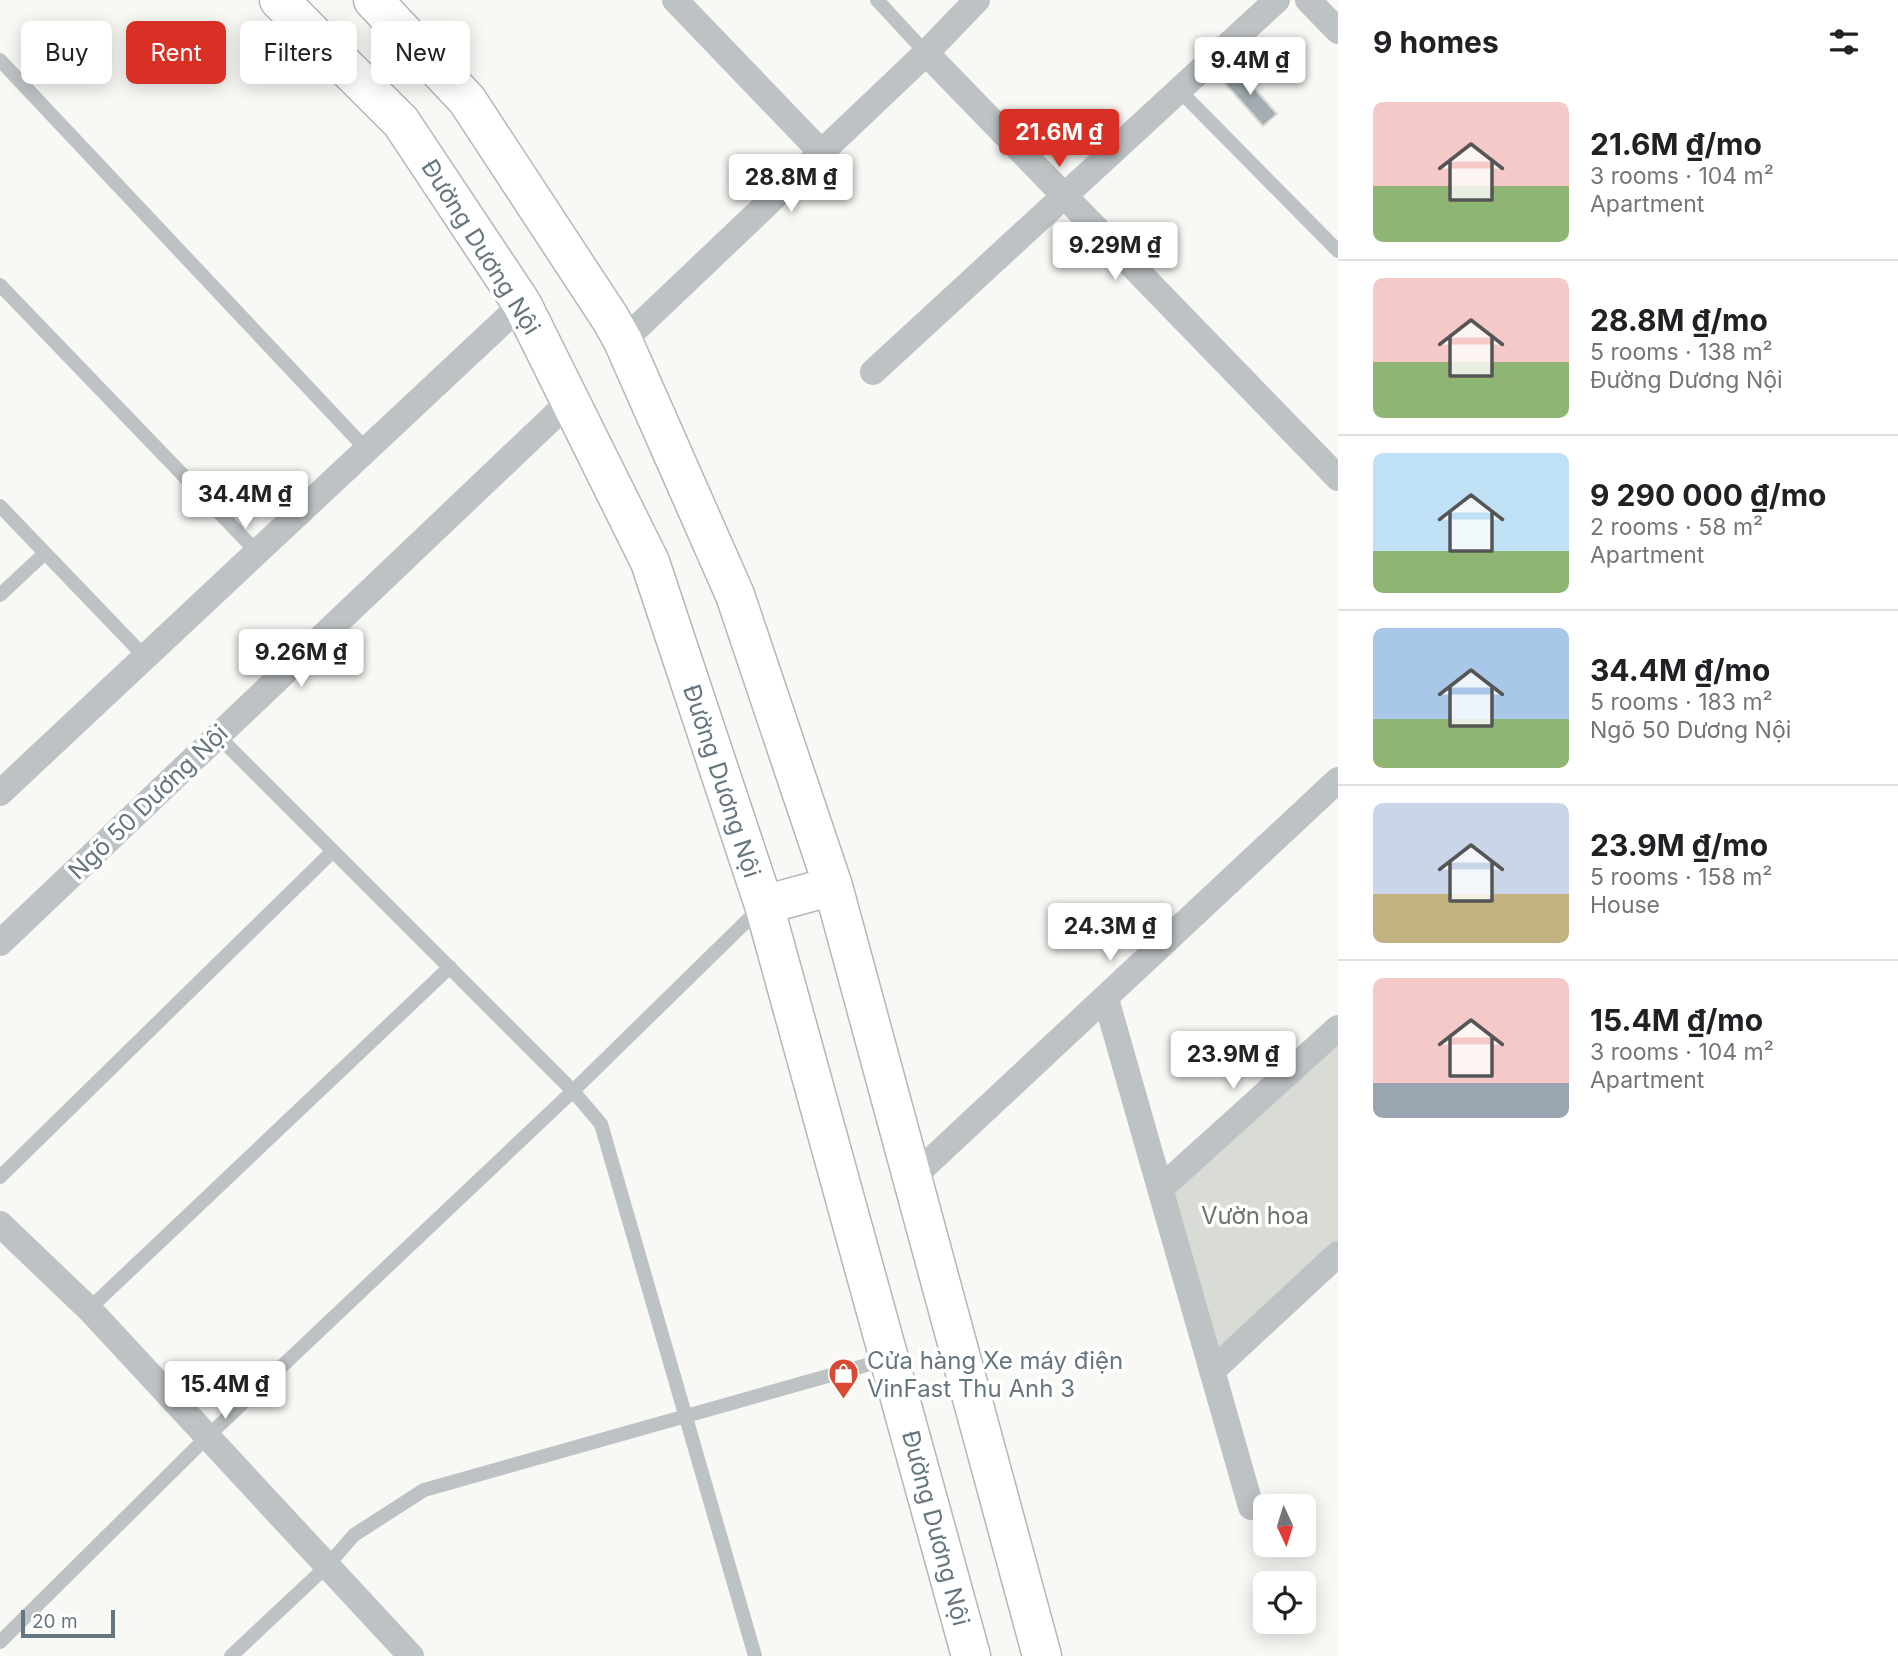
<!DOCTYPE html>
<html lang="en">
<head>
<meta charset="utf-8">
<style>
	body { margin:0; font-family:Inter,sans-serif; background:#f6f6f6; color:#202124; height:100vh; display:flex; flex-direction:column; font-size:26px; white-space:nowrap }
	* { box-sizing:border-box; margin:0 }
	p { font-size:23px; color:#757577 }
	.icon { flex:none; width:38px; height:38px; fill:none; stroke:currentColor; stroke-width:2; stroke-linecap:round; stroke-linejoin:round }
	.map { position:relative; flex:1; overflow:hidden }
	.details { display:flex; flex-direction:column; background:#fff; width:560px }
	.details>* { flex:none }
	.banner { position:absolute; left:21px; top:21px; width:665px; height:63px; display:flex; gap:14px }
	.needle { width:46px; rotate:176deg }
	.tools { position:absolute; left:1253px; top:1494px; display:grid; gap:14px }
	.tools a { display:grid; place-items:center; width:63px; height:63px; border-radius:10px; background:#fff; box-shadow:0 4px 18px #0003; font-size:35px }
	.scale { position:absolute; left:21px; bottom:18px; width:94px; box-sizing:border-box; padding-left:7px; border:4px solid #65767e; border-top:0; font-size:19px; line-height:24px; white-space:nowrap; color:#65767e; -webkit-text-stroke:5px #fff; paint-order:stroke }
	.price { position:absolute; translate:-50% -60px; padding:0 16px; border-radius:7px; background:#fff; color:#222; font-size:23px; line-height:46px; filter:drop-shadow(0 2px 4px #0008) }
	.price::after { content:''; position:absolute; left:50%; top:42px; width:21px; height:16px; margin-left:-10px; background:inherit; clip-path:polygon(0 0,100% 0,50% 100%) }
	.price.active { background:#d93025; color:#fff }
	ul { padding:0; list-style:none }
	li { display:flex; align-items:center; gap:21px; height:175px; padding:0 35px }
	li+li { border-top:2px solid #e0e0e0 }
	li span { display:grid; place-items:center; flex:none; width:196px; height:140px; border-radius:10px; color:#555 }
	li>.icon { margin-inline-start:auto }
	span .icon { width:84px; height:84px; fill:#fffc; stroke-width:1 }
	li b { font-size:30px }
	h2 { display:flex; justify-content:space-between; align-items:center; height:84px; padding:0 35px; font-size:30px }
	.pill { padding:0 24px; border-radius:10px; background:#fff; box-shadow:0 4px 18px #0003; font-size:24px; line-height:63px }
	.pill.active { background:#d93025; color:#fff }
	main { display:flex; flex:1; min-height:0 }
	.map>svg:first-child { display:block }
</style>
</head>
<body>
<main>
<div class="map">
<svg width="1338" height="1656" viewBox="0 0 1338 1656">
	<rect width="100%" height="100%" fill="#f8f8f5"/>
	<path fill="#d8dcd5" d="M1338 1031V1251L1213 1368 1162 1190Z"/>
	<path fill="#a4aeb2" stroke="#dad9d8" stroke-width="2" d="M1237 69 1277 114 1263 126 1223 81Z"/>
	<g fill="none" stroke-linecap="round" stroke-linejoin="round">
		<defs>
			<path id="primary" d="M279 0 401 122 522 304 650 562 764 905 971 1656
				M373 0 467 100 610 318 623 341 735 595 833 886 1042 1656
				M764 905 833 886"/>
		</defs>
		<use href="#primary" stroke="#b1b7ba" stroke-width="41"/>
		<path stroke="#bdc2c5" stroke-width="14" d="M877 0 926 53
			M0 60 366 449
			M1179 90 1338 251
			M0 285 257 552
			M0 506 145 657
			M0 595 45 553
			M218 736 573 1091 601 1124 755 1656
			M0 1177 333 851
			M89 1309 450 967
			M0 1642 207 1437 573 1091 760 908
			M231 1656 327 1566 354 1535 424 1490 888 1359"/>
		<path stroke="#bdc2c5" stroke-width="26" d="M675 0 822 153
			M1308 0 1338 31
			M926 53 1338 478
			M623 341 926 53 977 0
			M873 372 1277 0
			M0 793 522 304
			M0 943 570 401
			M1106 999 1251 1507
			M912 1178 1338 780
			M1160 1189 1338 1028
			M0 1224 89 1309 411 1656
			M1212 1371 1338 1254"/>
		<use href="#primary" stroke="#fff" stroke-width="38"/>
	</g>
	<defs>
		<symbol id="shop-pin" viewBox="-11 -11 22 30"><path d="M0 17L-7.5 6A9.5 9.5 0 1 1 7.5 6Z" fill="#d94a34" stroke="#fff"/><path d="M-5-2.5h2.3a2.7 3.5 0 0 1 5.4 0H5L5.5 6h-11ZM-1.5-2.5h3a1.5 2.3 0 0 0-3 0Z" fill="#fff"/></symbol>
	</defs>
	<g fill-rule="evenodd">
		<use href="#shop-pin" x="826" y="1356" width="35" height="47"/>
	</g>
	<g text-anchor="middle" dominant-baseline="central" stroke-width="7" stroke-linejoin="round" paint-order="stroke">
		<g font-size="24" fill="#65767e" stroke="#fff">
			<text transform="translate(481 247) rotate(58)">Đường Dương Nội</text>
			<text transform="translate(722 781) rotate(72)">Đường Dương Nội</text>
			<text transform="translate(148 802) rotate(-44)">Ngõ 50 Dương Nội</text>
			<text transform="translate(936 1528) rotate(75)">Đường Dương Nội</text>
		</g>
		<g font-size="24" fill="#687763" stroke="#fff">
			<text x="1255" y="1215">Vườn hoa</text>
		</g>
		<g font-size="24" fill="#65767e" stroke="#fff" text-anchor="start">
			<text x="867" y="1360">Cửa hàng Xe máy điện<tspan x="867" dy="28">VinFast Thu Anh 3</tspan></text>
		</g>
	</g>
</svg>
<div class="tools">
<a><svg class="needle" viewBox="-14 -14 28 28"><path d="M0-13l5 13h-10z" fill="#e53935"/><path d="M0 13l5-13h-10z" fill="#757577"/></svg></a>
<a><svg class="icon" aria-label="locate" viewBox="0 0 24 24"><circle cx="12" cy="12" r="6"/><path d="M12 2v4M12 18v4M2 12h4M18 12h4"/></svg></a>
</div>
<div class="scale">20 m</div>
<b class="price" style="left:1250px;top:97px">9.4M ₫</b>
<b class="price active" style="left:1059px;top:169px">21.6M ₫</b>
<b class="price" style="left:791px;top:214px">28.8M ₫</b>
<b class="price" style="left:1115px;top:282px">9.29M ₫</b>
<b class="price" style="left:245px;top:531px">34.4M ₫</b>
<b class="price" style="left:301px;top:689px">9.26M ₫</b>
<b class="price" style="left:1110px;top:963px">24.3M ₫</b>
<b class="price" style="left:1233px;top:1091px">23.9M ₫</b>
<b class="price" style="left:225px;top:1421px">15.4M ₫</b>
<div class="banner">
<a class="pill">Buy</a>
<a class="pill active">Rent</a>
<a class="pill">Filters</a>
<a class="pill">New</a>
</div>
</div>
<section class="details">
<h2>9 homes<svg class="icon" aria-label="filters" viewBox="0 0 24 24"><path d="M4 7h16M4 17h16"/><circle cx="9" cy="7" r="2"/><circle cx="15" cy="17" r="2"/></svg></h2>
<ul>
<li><span style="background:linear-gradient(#f6c9c9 60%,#8fb573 0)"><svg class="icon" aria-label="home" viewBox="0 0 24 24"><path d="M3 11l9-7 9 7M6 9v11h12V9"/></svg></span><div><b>21.6M ₫/mo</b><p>3 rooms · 104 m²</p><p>Apartment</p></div></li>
<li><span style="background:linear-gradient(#f6c9c9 60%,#8fb573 0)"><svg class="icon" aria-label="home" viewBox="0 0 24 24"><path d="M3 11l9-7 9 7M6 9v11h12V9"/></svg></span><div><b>28.8M ₫/mo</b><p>5 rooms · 138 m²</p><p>Đường Dương Nội</p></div></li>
<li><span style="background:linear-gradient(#bfe0f5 70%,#8fb573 0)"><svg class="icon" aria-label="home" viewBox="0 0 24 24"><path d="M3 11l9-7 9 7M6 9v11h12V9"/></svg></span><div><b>9 290 000 ₫/mo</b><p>2 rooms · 58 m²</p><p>Apartment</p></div></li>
<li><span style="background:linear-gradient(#a9c7e8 65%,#8fb573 0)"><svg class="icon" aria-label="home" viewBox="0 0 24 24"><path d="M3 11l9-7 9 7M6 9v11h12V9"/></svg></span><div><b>34.4M ₫/mo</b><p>5 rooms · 183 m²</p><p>Ngõ 50 Dương Nội</p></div></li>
<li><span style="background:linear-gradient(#c9d6e8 65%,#c2b280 0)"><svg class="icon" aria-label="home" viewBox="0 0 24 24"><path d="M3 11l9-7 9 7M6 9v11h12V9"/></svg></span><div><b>23.9M ₫/mo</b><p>5 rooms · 158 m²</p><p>House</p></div></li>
<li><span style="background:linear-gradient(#f6c9c9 75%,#9aa5b1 0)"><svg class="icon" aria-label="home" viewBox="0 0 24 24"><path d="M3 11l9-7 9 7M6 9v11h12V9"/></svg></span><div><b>15.4M ₫/mo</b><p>3 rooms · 104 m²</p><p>Apartment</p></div></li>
</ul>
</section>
</main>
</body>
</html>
